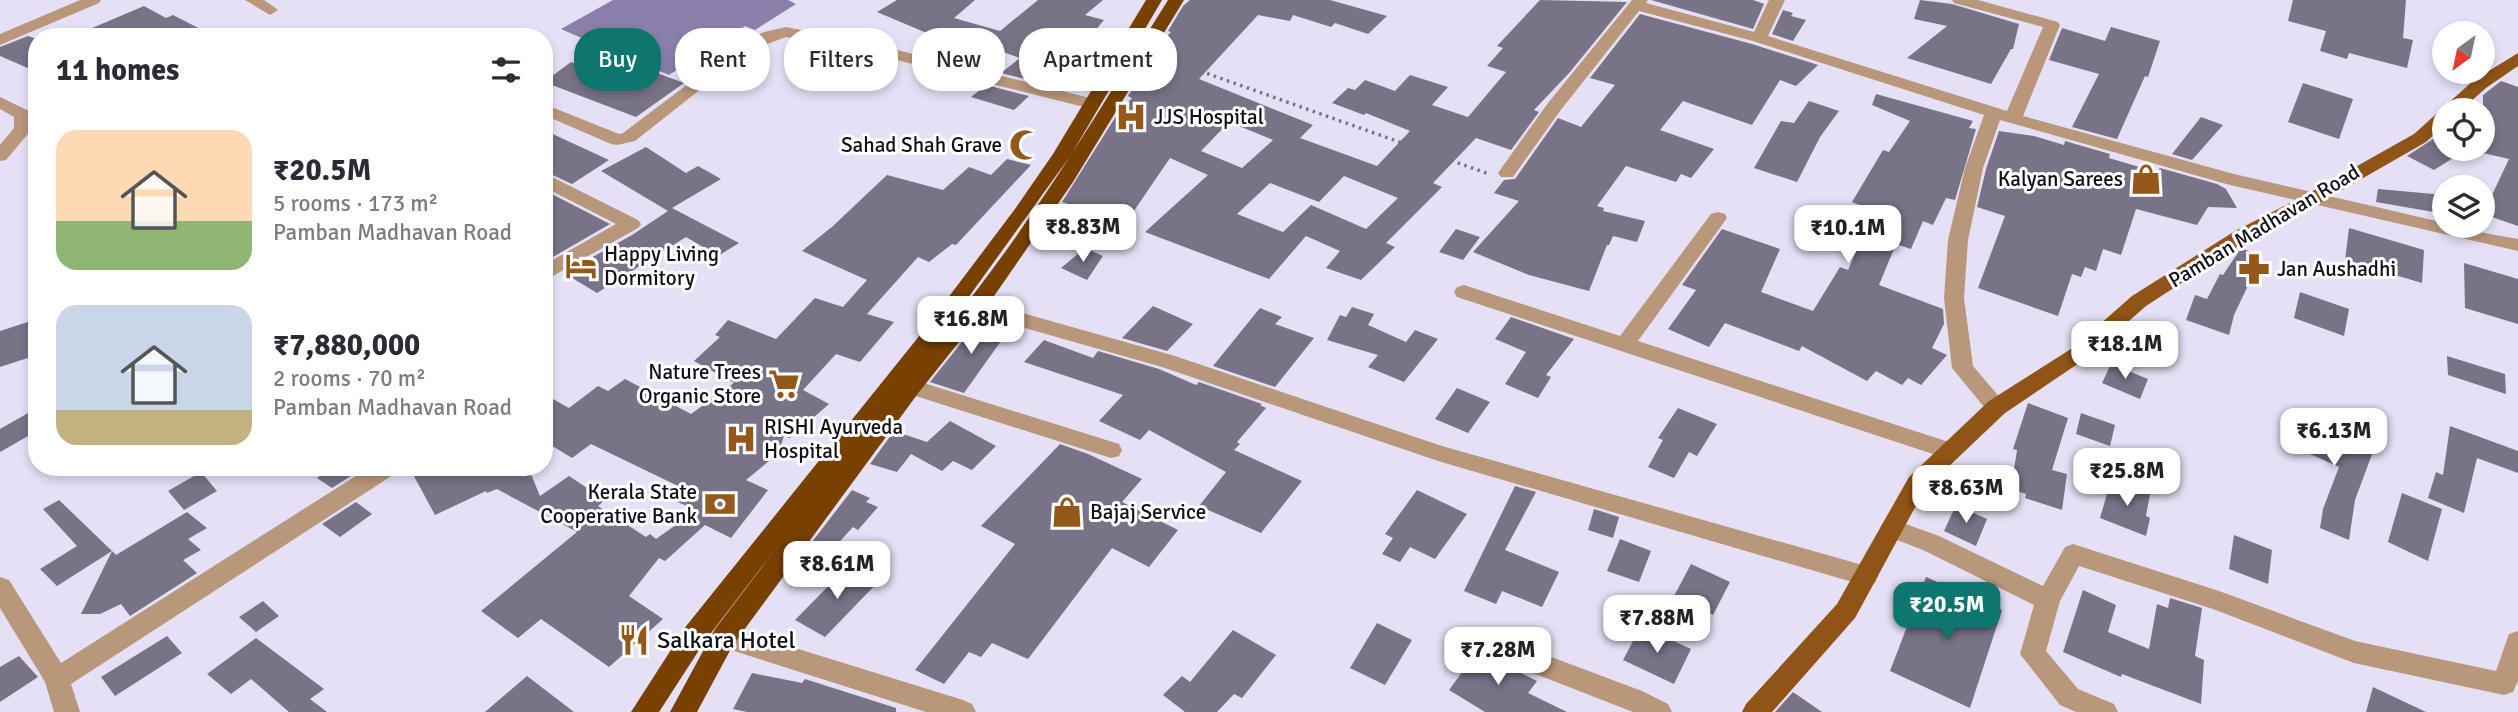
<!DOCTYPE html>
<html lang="en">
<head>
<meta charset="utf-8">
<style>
	body { margin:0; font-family:Signika,sans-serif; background:#f7f7f7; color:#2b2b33; height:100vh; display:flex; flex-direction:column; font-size:26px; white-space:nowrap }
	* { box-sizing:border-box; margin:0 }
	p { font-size:23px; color:#7c7c81 }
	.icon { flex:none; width:38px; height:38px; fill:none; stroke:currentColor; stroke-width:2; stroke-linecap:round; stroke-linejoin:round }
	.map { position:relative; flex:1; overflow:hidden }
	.details { position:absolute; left:28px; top:28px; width:525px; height:448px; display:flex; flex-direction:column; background:#fff; border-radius:28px; box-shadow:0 4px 10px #0003 }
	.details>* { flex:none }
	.hud { position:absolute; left:574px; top:28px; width:665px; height:63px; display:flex; gap:14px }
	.needle { width:46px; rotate:213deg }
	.controls { position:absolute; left:2432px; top:21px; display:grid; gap:14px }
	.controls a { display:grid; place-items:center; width:63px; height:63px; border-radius:50%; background:#fff; box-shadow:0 4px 10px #0003; font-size:35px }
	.price { position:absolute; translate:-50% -60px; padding:0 16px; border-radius:14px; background:#fff; color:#222; font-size:23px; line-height:46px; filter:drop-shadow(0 2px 4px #0008) }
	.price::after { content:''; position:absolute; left:50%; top:42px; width:21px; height:16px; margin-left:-10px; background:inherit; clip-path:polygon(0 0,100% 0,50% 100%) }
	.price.on { background:#0f766e; color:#fff }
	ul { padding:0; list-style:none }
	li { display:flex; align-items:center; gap:21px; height:175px; padding:0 28px }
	li span { display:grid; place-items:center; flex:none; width:196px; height:140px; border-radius:21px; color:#555 }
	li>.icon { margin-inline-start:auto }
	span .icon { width:84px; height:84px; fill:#fffc; stroke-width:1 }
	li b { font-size:30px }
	h2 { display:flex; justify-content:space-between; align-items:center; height:84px; padding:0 28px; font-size:30px }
	.chip { padding:0 24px; border-radius:28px; background:#fff; box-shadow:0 4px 10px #0003; font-size:24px; line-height:63px }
	.chip.on { background:#0f766e; color:#fff }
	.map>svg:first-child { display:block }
</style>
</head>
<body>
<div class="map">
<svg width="2518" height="712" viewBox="0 0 2518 712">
	<rect width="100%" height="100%" fill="#e5e0f6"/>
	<path fill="#8b7fab" d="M613 0H788L796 4 755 30 745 26 669 75 626 57 612 66 590 57 604 48 561 29Z"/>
	<path fill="#787387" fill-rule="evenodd" d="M897 0H975L954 18 1000 31 1038 0H1103L1085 15 1104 20 1090 37 1061 61 1065 63 1042 83 1001 73 1020 58 977 43 972 47 929 34 877 12Z
		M1190 0H1330L1387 16 1368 34 1335 23 1331 27 1293 15 1290 21 1258 15 1199 79 1313 125 1300 138 1377 166 1410 131 1366 113 1364 115 1332 103 1348 88 1355 90 1365 80 1395 91 1410 75 1448 87 1432 105 1468 117 1506 72 1487 66 1503 48 1497 46 1540 0 1627 2 1570 72 1534 110 1539 112 1511 150 1476 138 1433 183 1442 187 1386 243 1395 247 1361 280 1326 268 1340 251 1306 236 1269 279 1145 232 1208 175 1170 158 1125 224 1062 202 1118 113 1132 98 1128 96 1159 52 1156 51 1161 42 1171 32 1168 31 1183 6ZM1229 122 1273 140 1242 168 1201 151ZM1344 176 1398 198 1366 229 1311 205 1283 232 1237 214 1270 183 1319 202Z
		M1651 0H1753L1764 4 1753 29Z
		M1920 0 1952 4 2019 24 2013 49H2011L1991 84 1907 58 1947 26 1914 19Z
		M2293 0H2406L2403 38 2413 40 2407 68 2349 53 2347 59 2320 51 2326 31 2288 21Z
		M144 6 166 18 173 15 216 37H71Z
		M1783 10 1793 13 1791 16 1806 20 1793 41 1772 34Z
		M1640 14 1752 44 1818 65 1796 86 1780 80 1752 125 1683 101 1660 130 1714 149 1691 178 1681 174 1676 182 1626 166 1597 206 1604 208 1603 211 1645 221 1637 242 1613 236 1609 245H1607L1589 291 1529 275 1473 252 1519 201 1494 193 1504 180 1515 179 1558 118 1581 127 1615 85 1590 78Z
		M2111 27 2160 41 2148 77 2145 76 2117 139 2072 127 2099 74 2049 60 2062 28 2105 41Z
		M28 36 37 39V72L0 56V47Z
		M571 62 596 69 603 64 622 71 633 64 684 83 636 117 544 82Z
		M2501 81 2518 87V226L2483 214 2509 159 2483 153V95Z
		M2303 83 2353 99 2339 139 2288 122Z
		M986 85 1029 96 1014 110 971 97Z
		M1876 94 1973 121 1969 128 1976 129 1955 200 1946 198 1933 225 1923 221 1911 249 1896 244 1879 285 1943 309 1944 324 1932 348 1947 355 1921 385 1908 378 1902 385 1876 371 1867 381 1802 346 1799 351 1725 323 1709 347 1668 329 1696 290 1682 285 1722 229 1780 249 1761 292 1813 311 1840 267 1848 270 1864 234 1859 232 1870 209 1852 202 1883 150 1889 152 1910 121 1872 105Z
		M1809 101 1839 111 1820 137 1797 182 1754 168 1781 121 1794 123Z
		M2201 117 2223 125 2192 160 2172 154Z
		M544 130 609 160 572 184 544 171Z
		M1999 131 2034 136 2064 145 2065 141 2110 154 2109 158 2156 172 2160 168 2217 184 2226 189 2237 208 2208 207 2197 225 2136 209 2121 255 2103 249 2096 271 2085 267 2081 277 2072 274 2058 316 1978 288 2005 216 1977 207 1986 169Z
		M2433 139 2445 145V149L2461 153 2434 170 2407 156Z
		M646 147 686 173 698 166 721 179 672 208 739 243 718 256 686 237 597 293 564 273 632 235 671 209 668 211 601 171Z
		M1007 159 1031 165 956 245 952 244 929 262 918 257 867 314 894 322 860 362 836 354 803 390 829 404 790 438 784 436 781 445 786 447 746 480 768 490 731 538 705 525 665 561 659 558 629 596 663 619 609 667 541 619 518 638 481 611 577 532 497 489 487 493 486 491 435 515 409 467H528L540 496 569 476 605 500 598 506 646 537 650 534 656 539 697 510 665 497 676 485 591 444 572 458 544 441V394L569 408 598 386 608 391 625 379 691 414 734 383 694 361 720 337 715 335 728 320 776 339 815 298 843 307 867 280 802 251 833 226 887 175 943 190 969 167 991 175Z
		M2378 189 2445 195V214L2376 202Z
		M544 190 610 224 546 261Z
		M2349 228 2424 250 2422 283 2345 260Z
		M1456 229 1480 237 1463 260 1439 252Z
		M1085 248 1103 256 1087 280 1061 268Z
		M2241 248 2262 256 2234 315 2229 335 2186 320 2195 295 2207 299 2220 274 2223 275Z
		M2464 263 2518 279V324L2465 308Z
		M2300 292 2349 309 2344 336 2294 318Z
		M1153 306 1193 324 1167 351 1122 338Z
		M1352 307 1374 314 1368 325 1406 342 1415 330 1438 339 1404 382 1368 367 1378 355 1327 340 1340 315 1346 317Z
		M1260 308 1282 317 1275 324 1314 338 1275 387 1213 366Z
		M1511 317 1574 339 1546 375 1551 377 1538 398 1505 384 1526 352 1495 339Z
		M981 318 1011 327 964 393 930 382Z
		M37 319V355L0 367V331Z
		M1044 340 1093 358 1098 351 1159 369 1196 385 1199 382 1262 404 1260 405 1266 408 1237 442 1240 444 1234 450 1302 481 1261 533 1199 506 1226 472 1149 430 1140 440 1099 421 1123 395 1024 362Z
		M2447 356 2505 374 2506 394 2448 375Z
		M2111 364 2148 379 2140 399 2102 383Z
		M1457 388 1490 402 1468 433 1435 419Z
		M2028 403 2068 418 2052 470 2067 474 2062 510 2025 498 2026 494 2011 489 2017 450 2013 449Z
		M37 408V431L0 452V429Z
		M1678 408 1717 424 1697 456 1689 452 1674 478 1648 467 1663 440 1658 438Z
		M2081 413 2115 425 2110 446 2076 434Z
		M2294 414 2375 446 2355 500 2349 540 2320 528 2323 509 2339 467 2281 441Z
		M950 421 996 446 972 470 953 461 942 471 911 454 897 472 870 464 894 431 927 442Z
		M2450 426 2518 451V473L2477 458 2464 513 2428 498 2436 472 2443 475Z
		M1060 444 1088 454 1142 479 1122 502 1178 530 1149 567 1112 548 1028 659 992 643 981 657 969 652 944 684 915 670 1015 544 981 526Z
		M332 467H365L332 488 317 478Z
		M201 472 217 491 184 510 168 491Z
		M2111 480 2150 494 2146 516 2150 518 2146 536 2100 518Z
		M1515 486 1536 492 1505 550 1559 572 1542 607 1502 591 1496 604 1464 591Z
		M852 490 870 498 866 502 878 507 858 530 853 527 820 563 802 555Z
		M1417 490 1467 514 1435 559 1410 547 1400 562 1382 554 1393 538 1385 534Z
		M2402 493 2442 509 2428 561 2388 542Z
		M59 500 112 551 57 586 40 569 77 546 43 509Z
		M356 502 372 514 340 537 322 524Z
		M1956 505 1987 519 1976 546 1944 531Z
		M1594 509 1619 517 1613 538 1588 530Z
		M187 512 207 528 188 539 201 550 183 560 197 573 130 616 121 604 100 614H81L112 551 116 555Z
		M2234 535 2272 550 2268 584 2229 569Z
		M1620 539 1651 551 1639 582 1607 571Z
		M1691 564 1730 582 1713 615 1674 596Z
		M849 565 879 581 825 637 795 620Z
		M1926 577 2002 610 1970 708 1890 671Z
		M2083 590 2116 605 2108 632 2149 649 2157 604 2168 608 2170 598 2202 608 2195 656 2204 660 2201 704 2122 674 2121 677 2063 652Z
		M263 601 279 616 256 632 239 617Z
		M1377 623 1412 640 1385 685 1350 668Z
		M1641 626 1691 649 1674 684 1623 660Z
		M1233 630 1276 655 1242 698 1234 694 1217 712H1185L1163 695 1182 676 1190 682Z
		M167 636 182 653 115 696 101 677Z
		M256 638 324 689 310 699 327 712H289L251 679 231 694 207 674Z
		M1480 648 1498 658 1501 663 1537 681 1528 693 1567 712H1485L1449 690Z
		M19 656 38 677 0 702V667Z
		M752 673 802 683 805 679 896 708V712H747L733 709Z
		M527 676 574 712H485Z
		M2373 687 2426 712H2366Z
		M1793 692 1822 712H1775Z"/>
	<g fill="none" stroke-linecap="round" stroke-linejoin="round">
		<path stroke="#767281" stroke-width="3.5" stroke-dasharray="2.5 4.5" stroke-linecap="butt" d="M1161 57 1489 174"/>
		<path fill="#b9977b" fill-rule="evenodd" d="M80 0H101L99 3 0 45V34Z
			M245 0H264L278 10 270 15Z
			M1632 0H1648L1646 3 1754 32 1769 0H1785L1768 36 2007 111 2043 27 1954 3 1952 0H1978L2058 22 2060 25 2023 116 2234 174 2445 223V226L2518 239V251L2230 185 2000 120 1983 168 1968 240 1964 298 1973 366 2008 407 2005 413 1997 415 1989 413 1952 368 1944 298 1948 240 1965 168 1984 115 1753 41 1639 11 1560 111 1513 177H1501L1498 173 1548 103Z
			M786 27 881 46 1098 100 1101 104 1092 109 881 56 786 37 757 48 735 62 635 141 617 145 611 144 544 115V104L619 134 623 133 745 41 764 32Z
			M0 97 29 111 32 129 6 160 0 161V145L14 128V117L0 109Z
			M544 173 638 220 641 224 638 228 544 281V265L616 224 544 187Z
			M1718 212 1725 214 1727 218 1638 341 1958 445 1961 451 1958 457 1950 459 1942 457 1457 297 1454 292 1457 287 1464 285 1620 336 1711 214Z
			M976 300 1175 356 1442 446 1866 566 1875 569 1878 576 1875 583 1866 586 1438 461 1162 367 969 312 966 307 969 302Z
			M911 379 1119 444 1122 450 1119 456 1111 458 903 392 900 387 903 382Z
			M370 467H399L396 473 71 684 80 712H54L45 682 0 608V577L9 580 61 663Z
			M1892 519 1939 536 2043 586 2065 547 2073 544 2219 591 2355 641 2496 671 2509 634 2518 631V681L2513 692 2504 695 2354 663 2213 609 2079 566 2060 601 2046 651 2078 689 2114 704 2118 712H2076L2060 705 2020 654 2034 605 1923 550 1884 535 1880 528 1884 521Z
			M724 626 963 700 972 704 976 712H926L715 645 711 637 715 629Z
			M1511 642 1642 691 1668 704 1672 712H1633L1502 661 1498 653 1502 645Z"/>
		<path fill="#915417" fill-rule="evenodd" d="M2518 53V66L2486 88 2461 110H2445V125L2426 142 2316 205 2249 239 2146 306 2088 357 2005 413 1925 489 1855 618 1772 712H1742L1746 704 1837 604 1909 477 1989 401 2074 347 2132 296 2235 231 2302 197 2414 134 2474 80Z"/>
		<path fill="#784100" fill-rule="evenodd" d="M1146 0H1162L1071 155 942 334C1028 230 1097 114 1168 0H1184L1073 182 983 312 919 392 733 645 697 712H670L715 629 784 538 705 641 659 712H631L687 625 920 335 1015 209 1053 154Z"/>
	</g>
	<defs>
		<symbol id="hospital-bare" viewBox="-9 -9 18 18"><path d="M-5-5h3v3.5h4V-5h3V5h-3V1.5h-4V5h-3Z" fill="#95581b" stroke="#fff" stroke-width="2.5" paint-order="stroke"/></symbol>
		<symbol id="mosque-bare" viewBox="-9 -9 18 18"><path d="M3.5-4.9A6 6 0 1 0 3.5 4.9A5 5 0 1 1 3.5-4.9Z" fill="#95581b" stroke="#fff" stroke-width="2.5" paint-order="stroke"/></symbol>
		<symbol id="shop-bare" viewBox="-9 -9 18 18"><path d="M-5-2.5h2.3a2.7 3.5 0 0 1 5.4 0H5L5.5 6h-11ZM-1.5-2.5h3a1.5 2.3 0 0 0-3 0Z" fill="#95581b" stroke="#fff" stroke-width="2.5" paint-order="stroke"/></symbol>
		<symbol id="hotel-bare" viewBox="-9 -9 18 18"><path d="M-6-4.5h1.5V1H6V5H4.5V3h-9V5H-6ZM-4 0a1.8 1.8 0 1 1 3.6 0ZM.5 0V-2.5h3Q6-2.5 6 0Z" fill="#95581b" stroke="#fff" stroke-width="2.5" paint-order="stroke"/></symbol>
		<symbol id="pharmacy-bare" viewBox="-9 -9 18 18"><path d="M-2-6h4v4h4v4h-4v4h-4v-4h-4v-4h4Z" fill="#95581b" stroke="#fff" stroke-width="2.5" paint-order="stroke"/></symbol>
		<symbol id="supermarket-bare" viewBox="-9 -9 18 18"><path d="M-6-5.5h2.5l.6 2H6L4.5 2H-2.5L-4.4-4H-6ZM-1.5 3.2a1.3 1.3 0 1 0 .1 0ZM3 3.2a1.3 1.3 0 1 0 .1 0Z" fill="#95581b" stroke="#fff" stroke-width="2.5" paint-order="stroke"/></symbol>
		<symbol id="bank-bare" viewBox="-9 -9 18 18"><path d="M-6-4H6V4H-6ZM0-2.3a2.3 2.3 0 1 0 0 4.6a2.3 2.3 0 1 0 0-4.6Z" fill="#95581b" stroke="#fff" stroke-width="2.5" paint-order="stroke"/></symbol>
		<symbol id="restaurant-bare" viewBox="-9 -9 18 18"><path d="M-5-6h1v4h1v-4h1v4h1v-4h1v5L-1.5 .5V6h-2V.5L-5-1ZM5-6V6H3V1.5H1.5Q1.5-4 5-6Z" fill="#95581b" stroke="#fff" stroke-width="2.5" paint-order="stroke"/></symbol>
	</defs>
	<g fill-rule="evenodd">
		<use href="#hospital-bare" x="1109" y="95" width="44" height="44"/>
		<use href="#mosque-bare" x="1003" y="123" width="44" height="44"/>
		<use href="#shop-bare" x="2124" y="157" width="44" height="44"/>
		<use href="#hotel-bare" x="559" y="244" width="44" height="44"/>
		<use href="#pharmacy-bare" x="2232" y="247" width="44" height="44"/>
		<use href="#supermarket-bare" x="762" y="362" width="44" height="44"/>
		<use href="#hospital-bare" x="719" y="417" width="44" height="44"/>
		<use href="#bank-bare" x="698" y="482" width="44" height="44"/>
		<use href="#shop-bare" x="1045" y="490" width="44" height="44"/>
		<use href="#restaurant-bare" x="612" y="618" width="44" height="44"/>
	</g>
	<g text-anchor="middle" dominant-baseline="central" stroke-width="6" stroke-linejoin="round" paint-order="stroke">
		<g font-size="21" fill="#110f17" stroke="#fff" text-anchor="start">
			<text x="1154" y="117">JJS Hospital</text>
			<text x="1002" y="145" text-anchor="end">Sahad Shah Grave</text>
			<text x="2123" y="179" text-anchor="end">Kalyan Sarees</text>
			<text x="604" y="254">Happy Living<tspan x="604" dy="24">Dormitory</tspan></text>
			<text x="2277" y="269">Jan Aushadhi</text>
			<text x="761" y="372" text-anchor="end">Nature Trees<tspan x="761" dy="24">Organic Store</tspan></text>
			<text x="764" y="427">RISHI Ayurveda<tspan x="764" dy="24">Hospital</tspan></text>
			<text x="697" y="492" text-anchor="end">Kerala State<tspan x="697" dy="24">Cooperative Bank</tspan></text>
			<text x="1090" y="512">Bajaj Service</text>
		</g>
		<g font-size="21" fill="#110f17" stroke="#fff">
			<text transform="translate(2264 226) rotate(-31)">Pamban Madhavan Road</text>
		</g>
		<g font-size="24" fill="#110f17" stroke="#fff" text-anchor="start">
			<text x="657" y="640">Salkara Hotel</text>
		</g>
	</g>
</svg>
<div class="controls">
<a><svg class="needle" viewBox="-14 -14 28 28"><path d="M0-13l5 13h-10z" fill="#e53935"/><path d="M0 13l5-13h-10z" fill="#7c7c81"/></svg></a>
<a><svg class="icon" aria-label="locate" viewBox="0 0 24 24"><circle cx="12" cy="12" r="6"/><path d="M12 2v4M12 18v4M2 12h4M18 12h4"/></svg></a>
<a><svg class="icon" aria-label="layers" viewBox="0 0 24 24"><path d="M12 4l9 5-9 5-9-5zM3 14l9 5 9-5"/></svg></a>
</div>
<b class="price" style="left:1083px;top:264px">₹8.83M</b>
<b class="price" style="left:1848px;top:265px">₹10.1M</b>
<b class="price" style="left:971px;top:356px">₹16.8M</b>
<b class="price" style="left:2125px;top:381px">₹18.1M</b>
<b class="price" style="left:2334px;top:468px">₹6.13M</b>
<b class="price" style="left:2127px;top:508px">₹25.8M</b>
<b class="price" style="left:1966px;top:525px">₹8.63M</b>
<b class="price" style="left:837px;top:601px">₹8.61M</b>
<b class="price on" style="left:1947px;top:642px">₹20.5M</b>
<b class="price" style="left:1657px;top:655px">₹7.88M</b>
<b class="price" style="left:1498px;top:687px">₹7.28M</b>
<div class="hud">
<a class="chip on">Buy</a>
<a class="chip">Rent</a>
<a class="chip">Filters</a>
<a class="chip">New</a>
<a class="chip">Apartment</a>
</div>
<section class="details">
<h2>11 homes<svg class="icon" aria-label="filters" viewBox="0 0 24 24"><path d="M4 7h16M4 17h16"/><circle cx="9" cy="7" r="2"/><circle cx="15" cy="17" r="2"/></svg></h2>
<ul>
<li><span style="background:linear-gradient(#ffd9b3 65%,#8fb573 0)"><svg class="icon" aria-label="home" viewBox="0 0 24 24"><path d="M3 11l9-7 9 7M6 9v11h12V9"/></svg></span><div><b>₹20.5M</b><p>5 rooms · 173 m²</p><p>Pamban Madhavan Road</p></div></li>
<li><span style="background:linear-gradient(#c9d6e8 75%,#c2b280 0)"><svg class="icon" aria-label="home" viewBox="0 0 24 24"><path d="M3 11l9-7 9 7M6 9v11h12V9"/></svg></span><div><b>₹7,880,000</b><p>2 rooms · 70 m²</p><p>Pamban Madhavan Road</p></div></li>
</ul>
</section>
</div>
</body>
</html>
